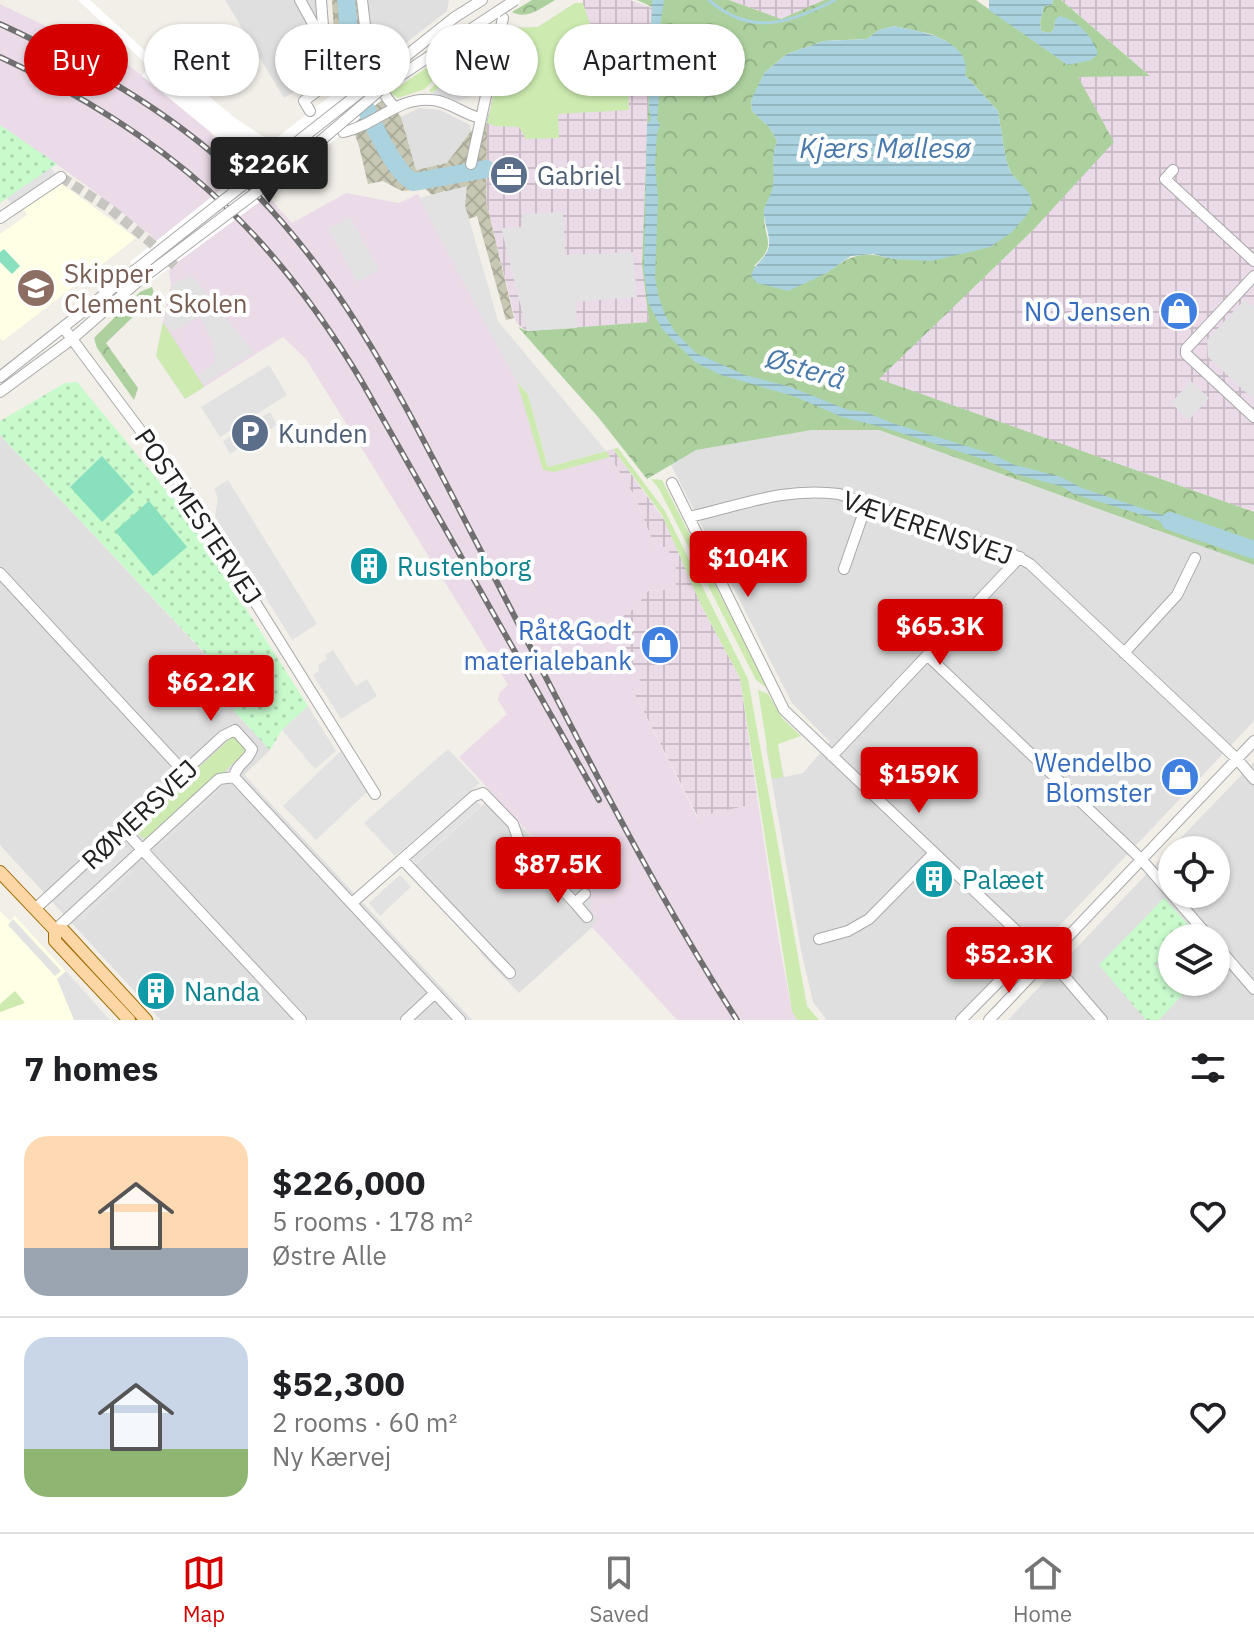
<!DOCTYPE html>
<html lang="en">
<head>
<meta charset="utf-8">
<style>
	body { margin:0; font-family:"IBM Plex Sans",sans-serif; background:#f2f2f2; color:#202124; height:100vh; display:flex; flex-direction:column; font-size:30px; white-space:nowrap }
	* { box-sizing:border-box; margin:0 }
	p { font-size:26px; color:#757577 }
	.icon { flex:none; width:44px; height:44px; fill:none; stroke:currentColor; stroke-width:2; stroke-linecap:round; stroke-linejoin:round }
	.map { position:relative; height:1020px; overflow:hidden }
	.drawer { display:flex; flex-direction:column; background:#fff; flex:1 }
	.drawer>* { flex:none }
	.top-card { position:absolute; left:24px; top:24px; width:800px; height:72px; display:flex; gap:16px }
	.controls { position:absolute; left:1158px; top:836px; display:grid; gap:16px }
	.controls a { display:grid; place-items:center; width:72px; height:72px; border-radius:50%; background:#fff; box-shadow:0 2px 6px #0004; font-size:40px }
	.price { position:absolute; translate:-50% -68px; padding:0 18px; border-radius:8px; background:#d40000; color:#fff; font-size:26px; line-height:52px; filter:drop-shadow(0 2px 4px #0008) }
	.price::after { content:''; position:absolute; left:50%; top:48px; width:24px; height:18px; margin-left:-12px; background:inherit; clip-path:polygon(0 0,100% 0,50% 100%) }
	.price.on { background:#222; color:#fff }
	ul { padding:0; list-style:none }
	li { display:flex; align-items:center; gap:24px; height:200px; padding:0 24px }
	li+li { border-top:2px solid #e0e0e0 }
	li span { display:grid; place-items:center; flex:none; width:224px; height:160px; border-radius:24px; color:#555 }
	li>.icon { margin-inline-start:auto }
	span .icon { width:96px; height:96px; fill:#fffc; stroke-width:1 }
	li b { font-size:34px }
	h2 { display:flex; justify-content:space-between; align-items:center; height:96px; padding:0 24px; font-size:34px }
	.pill { padding:0 28px; border-radius:36px; background:#fff; box-shadow:0 2px 6px #0004; font-size:28px; line-height:72px }
	.pill.on { background:#d40000; color:#fff }
	.dock { display:flex; justify-content:space-around; align-items:center; height:112px; border-top:2px solid #e0e0e0; background:#fff; font-size:22px; color:#757577 }
	.dock a { display:grid; justify-items:center; gap:4px }
	.dock .on { color:#d40000 }
	.map>svg:first-child { display:block }
</style>
</head>
<body>
<div class="map">
<svg width="1254" height="1020" viewBox="0 0 1254 1020">
	<defs>
		<pattern id="industrial-grid" width="8" height="8" patternUnits="userSpaceOnUse" patternTransform="scale(2)"><rect width="8" height="8" fill="#ebdbe8"/><path d="M0 4h8M4 0v8" fill="none" stroke="#c9bcc7"/></pattern>
		<pattern id="construction-cross-hatch" width="8" height="8" patternUnits="userSpaceOnUse" patternTransform="scale(2)"><rect width="8" height="8" fill="#c7c7b4"/><path d="M0 0l8 8M0 8l8-8" fill="none" stroke="#abab9a"/></pattern>
		<pattern id="forest-crowns" width="20" height="18" patternUnits="userSpaceOnUse" patternTransform="scale(2)"><rect width="20" height="18" fill="#add19e"/><path d="M2 6a3 3 0 1 1 6 0M12 15a3 3 0 1 1 6 0" fill="none" stroke="#95b388"/></pattern>
		<pattern id="park-dots" width="8" height="8" patternUnits="userSpaceOnUse" patternTransform="scale(2)"><rect width="8" height="8" fill="#c8facc"/><path d="M2 2h.1M6 6h.1" fill="none" stroke="#acd6af" stroke-width="1.8" stroke-linecap="round"/></pattern>
		<pattern id="water-rules" width="6" height="5" patternUnits="userSpaceOnUse" patternTransform="scale(2)"><rect width="6" height="5" fill="#aad3df"/><path d="M0 2.5h6" fill="none" stroke="#92b5bf"/></pattern>
	</defs>
	<rect width="100%" height="100%" fill="#f2efe9"/>
	<path fill="#e0dfdf" fill-rule="evenodd" d="M225 0H316L319 29 341 64 284 98Z
		M358 0H449L447 11 375 67 363 70Z
		M419 108 440 110 470 125 471 131 447 163 416 170 401 117Z
		M812 430H879L1254 565V721L1027 960 958 1020H827L813 1002 801 950 766 747 777 744 784 777 803 773 830 742 792 703 671 465 695 450Z
		M0 435 246 698 234 711 270 750 244 775 472 1020H161L0 845Z
		M1254 762V1020H1008L1175 844ZM1172 850H1216V894H1172ZM1172 938H1216V982H1172Z
		M493 796 595 904 598 919V922L519 993 482 955 479 947 409 870Z"/>
	<path fill="url(#industrial-grid)" d="M583 0H630L652 8 642 263 649 322 527 331 516 323 486 201 487 120 510 28 538 27 575 3H583Z
		M729 0H824L781 19Z
		M1061 0H1254V512L878 379 1033 230 1077 77 1149 75Z
		M613 449 665 521 701 605 740 678 758 803 698 817 632 689 641 683 610 624 635 608 648 591 676 589 675 566H669L655 547 634 495 606 451Z"/>
	<path fill="#ffffe5" d="M62 184 136 238 3 341 0 338V234L27 215 24 209Z
		M0 911 10 921 15 916 110 1020H0Z"/>
	<path fill="#ebdbe8" d="M0 4 110 57 114 53 208 130 292 223 346 193 399 203 418 194 519 385 543 469 607 452 634 495 655 547H669V565L676 566V589L648 591 635 608 611 624 642 684 632 689 697 817 758 803 779 942 792 1011 797 1020H677L592 927 598 919 589 909 594 904 459 757 507 714 498 700 500 692 508 685 477 634 306 359 283 337 185 399 156 356 171 284 169 271 179 263 152 236 86 185 0 125Z"/>
	<path fill="url(#construction-cross-hatch)" d="M332 0H358L363 70 401 117 416 170 447 163 471 131 487 123 486 201 514 318 506 320 477 216 465 220 445 191 432 195 425 189 402 191 383 181 368 184 359 146 337 85Z"/>
	<path fill="#cdebb0" d="M575 3H583L593 33 615 30 626 35 629 110 558 114 559 138 526 139 519 127 494 126 487 123 510 28 538 27Z
		M491 26 481 57 432 93 429 91 475 42 476 35Z
		M465 41 467 44 425 89 398 98 390 93Z
		M163 322 204 387 185 399 156 356Z
		M517 382 528 394 548 467 606 451 610 457 554 472 543 470Z
		M618 448 665 511 748 679 807 1006 819 1020H797L792 1011 740 678 701 605 662 515 613 449Z
		M651 479 662 480 768 689 756 680 659 489Z
		M758 690 768 694 782 718 801 736 778 744 783 777 772 779Z
		M233 736 246 749 245 752 226 770 225 775 146 841 133 828Z
		M15 991 25 1003 0 1012V1004Z"/>
	<path fill="url(#forest-crowns)" fill-rule="evenodd" d="M532 0H555C541 8 528 20 512 12Z
		M637 0H729L781 19 824 0H976L1068 65 1055 20 1054 29 1050 33 1041 31 1040 22 1044 6 1052 5 1053 0H1061L1150 76 1078 77 1114 142 1033 230 879 379 1254 512V565L879 430H812L696 450 647 479 598 417 518 327 527 331 649 322 642 264 652 7ZM894 26 931 34 946 41 965 75 998 111 1006 160 1011 173 1029 194 1032 204 893 259C860 250 851 255 825 274L754 266C778 244 764 241 764 215 764 205 770 199 772 191 777 174 770 159 777 141L770 128 752 111 751 101 765 72 787 54 824 41 867 39 879 30Z
		M152 287 156 299 138 312 106 343 138 388 134 400 97 348 94 338 140 292Z"/>
	<path fill="url(#park-dots)" d="M0 125 57 164 0 203Z
		M77 382 185 513 308 706 282 730 270 750 234 711 246 697 0 435V421L65 383Z
		M1164 898 1191 928 1181 938H1172V947L1155 965 1183 994 1159 1020H1146L1099 965Z"/>
	<path fill="#88e0be" d="M4 249 20 266 12 274 0 262V252Z
		M102 456 134 492 102 522 70 487Z
		M149 501 187 547 153 576 115 531Z"/>
	<path fill="#e2e2e2" d="M484 56 474 95 457 102 432 93Z
		M51 168 56 174 11 204 7 198Z
		M467 186 465 205 498 321 606 451 548 467 528 394 517 382 487 327 419 198Z
		M563 212 565 255 633 252 637 297 576 302 577 328 527 331 501 228 522 227V214Z
		M350 217 379 270 357 282 328 229Z
		M192 276 254 352 204 384 199 374 215 363 212 341 200 316 172 332 165 321 173 283Z
		M1245 299 1254 307V400L1208 357 1207 340Z
		M269 365 287 395 220 437 201 407Z
		M1191 381 1209 398 1189 420 1171 403Z
		M270 412 277 425 230 454 223 441Z
		M228 480 317 624 292 640 215 516 218 498 214 489Z
		M333 650 356 686 367 679 377 696 341 719 313 675 319 671 318 665 327 659 325 655Z
		M308 706 336 751 315 769 282 730Z
		M448 749 480 783 395 856 364 823Z
		M341 751 367 792 316 840 283 806Z
		M215 787 220 788 219 792 163 844 155 843Z
		M476 800 481 806 416 863 411 858Z
		M530 835 580 889 575 894 524 840Z
		M119 840 133 854 68 914 55 900Z
		M127 870 134 871 83 920 74 919Z
		M400 875 411 887 380 916 369 903Z
		M13 919 61 971 55 976 8 925Z
		M66 971 110 1020H74L57 979Z"/>
	<path fill="url(#water-rules)" d="M652 0H664L660 26 662 68 657 119 660 125 657 133 655 165 658 198 655 277 658 295 665 315 675 332 696 353 745 375 791 387 848 410 866 412 892 423 989 453 1015 465 1061 477 1082 488 1171 518 1197 531 1254 549V558L1241 551 1205 542 1152 518 1074 494 1061 486 1015 474 986 460 882 427 842 417 796 397 721 375 695 362 662 329 648 302 644 270 647 125 651 119 649 109Z
		M989 0H1053L1052 5 1044 6 1040 22 1041 31 1050 33 1054 29 1055 20 1059 16C1077 19 1093 37 1098 54L1091 60 1068 65 989 10Z
		M894 26C918 31 973 39 965 75L998 111 1006 160 1011 173 1029 193 1032 204 1027 215 1012 232 990 247 932 261 893 259 873 254 851 256 825 274 788 291 757 283 751 276C754 263 769 257 769 244 770 234 764 223 764 213 764 204 770 198 772 190 776 173 770 158 777 141L770 128 752 111 751 100 765 72 787 54 824 41 867 39 879 30Z"/>
	<path fill="#fff" d="M78 0H90L154 59 158 54 235 118 264 137 274 139 279 136 347 83 376 67 390 93 269 195 149 283 130 262 235 178 243 169V164L234 151 142 76 148 66Z"/>
	<g fill="none" stroke-linecap="round" stroke-linejoin="round">
		<path stroke="#aad3df" stroke-width="3" d="M709 0C751 37 791 23 835 0"/>
		<path stroke="#aad3df" stroke-width="18" d="M346 0C349 25 349 51 354 75 358 97 394 175 414 182L486 169
			M1170 521 1254 550"/>
		<path stroke="#c8c6c1" stroke-width="10" stroke-dasharray="10 5" stroke-linecap="butt" d="M61 177 109 208 150 242 175 266"/>
		<defs>
			<path id="minor" d="M300 0 338 69 334 78 304 101 310 111
				M321 0 324 39
				M362 0C367 39 367 77 395 108
				M381 76 455 17 482 0
				M386 85 497 12
				M343 132C375 126 398 96 432 100 449 101 463 114 480 118
				M471 164 503 18
				M262 170 278 157
				M1173 170 1165 179 1254 261
				M279 175 305 154
				M0 218 61 177
				M1254 276 1186 349V354L1254 417
				M63 327 185 490 375 794
				M0 377 129 275
				M0 392 72 339 136 283
				M672 483 784 710 1065 977 1102 1020
				M689 517C743 505 783 487 839 494L1011 553 1030 564 1237 759 1254 779
				M844 569 867 503
				M0 573 184 772
				M1124 653 1177 595 1195 558
				M928 656 1141 859 1210 938
				M832 756 1020 557
				M234 777 460 1020
				M123 829 301 1020
				M402 859 510 973
				M585 894 575 903 587 917
				M352 903 474 796 483 793 513 824 520 844 575 903
				M35 909 223 736 235 730 252 749C249 761 236 764 234 777
				M55 930 219 779 234 777
				M819 939 848 931 869 919 934 853
				M1216 945 1254 989
				M406 1020 435 993
				M961 1020 1033 947
				M989 1020 1254 741"/>
			<path id="major" d="M0 872 55 930 64 931 146 1020
				M55 930V941L129 1020"/>
		</defs>
		<use href="#minor" stroke="#a9a9a9" stroke-width="12"/>
		<use href="#major" stroke="#a06b00" stroke-width="14"/>
		<use href="#minor" stroke="#fff" stroke-width="10"/>
		<use href="#major" stroke="#fcd6a4" stroke-width="12"/>
		<defs>
			<path id="rail" d="M0 24C84 63 168 110 236 174 344 276 404 403 472 534 557 697 638 865 737 1020
				M0 57C164 133 270 227 362 382L599 800"/>
		</defs>
		<use href="#rail" stroke="#707070" stroke-width="6"/>
		<use href="#rail" stroke="#fff" stroke-width="3" stroke-dasharray="9" stroke-linecap="butt"/>
		<defs>
			<path id="minor-bridge" d="M497 12 515 0
				M305 154 386 85
				M278 157 381 76
				M129 275 262 170
				M136 283 279 175"/>
		</defs>
		<use href="#minor-bridge" stroke="#a9a9a9" stroke-width="12" stroke-linecap="butt"/>
		<use href="#minor-bridge" stroke="#fff" stroke-width="10"/>
	</g>
	<defs>
		<symbol id="office-disc" viewBox="-11 -11 22 22"><circle r="9.5" fill="#5c6f8a" stroke="#fff"/><path d="M-6-3h4V-5.5h4V-3h4V5H-6ZM-1-4.5V-3h2v-1.5ZM-6 0V1H6V0Z" fill="#fff"/></symbol>
		<symbol id="school-disc" viewBox="-11 -11 22 22"><circle r="9.5" fill="#8d6e63" stroke="#fff"/><path d="M0-5L7-2L0 1L-7-2ZM-4 1L0 2.5L4 1V4Q0 6-4 4Z" fill="#fff"/></symbol>
		<symbol id="shop-disc" viewBox="-11 -11 22 22"><circle r="9.5" fill="#3f7fe0" stroke="#fff"/><path d="M-5-2.5h2.3a2.7 3.5 0 0 1 5.4 0H5L5.5 6h-11ZM-1.5-2.5h3a1.5 2.3 0 0 0-3 0Z" fill="#fff"/></symbol>
		<symbol id="parking-disc" viewBox="-11 -11 22 22"><circle r="9.5" fill="#5c6f8a" stroke="#fff"/><path d="M-3.5-5.5H1a3.5 3.5 0 0 1 0 7H-1V5.5H-3.5ZM-1-3.4V-.6H.8a1.4 1.4 0 0 0 0-2.8Z" fill="#fff"/></symbol>
		<symbol id="building-disc" viewBox="-11 -11 22 22"><circle r="9.5" fill="#0f9aa8" stroke="#fff"/><path d="M-4-6H4V6H1V3H-1V6H-4ZM-2.5-4.3h1.7v1.8h-1.7ZM.8-4.3h1.7v1.8H.8ZM-2.5-1h1.7V.8h-1.7ZM.8-1h1.7V.8H.8Z" fill="#fff"/></symbol>
	</defs>
	<g fill-rule="evenodd">
		<use href="#office-disc" x="487" y="153" width="44" height="44"/>
		<use href="#school-disc" x="14" y="266" width="44" height="44"/>
		<use href="#shop-disc" x="1157" y="289" width="44" height="44"/>
		<use href="#parking-disc" x="228" y="411" width="44" height="44"/>
		<use href="#building-disc" x="347" y="544" width="44" height="44"/>
		<use href="#shop-disc" x="638" y="623" width="44" height="44"/>
		<use href="#shop-disc" x="1158" y="755" width="44" height="44"/>
		<use href="#building-disc" x="912" y="857" width="44" height="44"/>
		<use href="#building-disc" x="134" y="969" width="44" height="44"/>
	</g>
	<g text-anchor="middle" dominant-baseline="central" stroke-width="8" stroke-linejoin="round" paint-order="stroke">
		<g font-size="26" fill="#4e5e75" stroke="#fff" text-anchor="start">
			<text x="537" y="175">Gabriel</text>
			<text x="278" y="433">Kunden</text>
		</g>
		<g font-size="26" fill="#785e54" stroke="#fff" text-anchor="start">
			<text x="64" y="273">Skipper<tspan x="64" dy="30">Clement Skolen</tspan></text>
		</g>
		<g font-size="26" fill="#366cbe" stroke="#fff" text-anchor="end">
			<text x="1151" y="311">NO Jensen</text>
			<text x="632" y="630">Råt&amp;Godt<tspan x="632" dy="30">materialebank</tspan></text>
			<text x="1152" y="762">Wendelbo<tspan x="1152" dy="30">Blomster</tspan></text>
		</g>
		<g font-size="26" fill="#222" stroke="#fff">
			<text transform="translate(199 516) rotate(56)">POSTMESTERVEJ</text>
			<text transform="translate(928 527) rotate(19)">VÆVERENSVEJ</text>
			<text transform="translate(139 814) rotate(-43)">RØMERSVEJ</text>
		</g>
		<g font-size="26" fill="#0d838f" stroke="#fff" text-anchor="start">
			<text x="397" y="566">Rustenborg</text>
			<text x="962" y="879">Palæet</text>
			<text x="184" y="991">Nanda</text>
		</g>
		<g font-size="28" font-style="italic" fill="#4a7aab" stroke="#fff">
			<text x="885" y="147">Kjærs Møllesø</text>
			<text transform="translate(806 368) rotate(17)">Østerå</text>
		</g>
	</g>
</svg>
<div class="controls">
<a><svg class="icon" aria-label="locate" viewBox="0 0 24 24"><circle cx="12" cy="12" r="6"/><path d="M12 2v4M12 18v4M2 12h4M18 12h4"/></svg></a>
<a><svg class="icon" aria-label="layers" viewBox="0 0 24 24"><path d="M12 4l9 5-9 5-9-5zM3 14l9 5 9-5"/></svg></a>
</div>
<b class="price on" style="left:269px;top:205px">$226K</b>
<b class="price" style="left:748px;top:599px">$104K</b>
<b class="price" style="left:940px;top:667px">$65.3K</b>
<b class="price" style="left:211px;top:723px">$62.2K</b>
<b class="price" style="left:919px;top:815px">$159K</b>
<b class="price" style="left:558px;top:905px">$87.5K</b>
<b class="price" style="left:1009px;top:995px">$52.3K</b>
<div class="top-card">
<a class="pill on">Buy</a>
<a class="pill">Rent</a>
<a class="pill">Filters</a>
<a class="pill">New</a>
<a class="pill">Apartment</a>
</div>
</div>
<section class="drawer">
<h2>7 homes<svg class="icon" aria-label="filters" viewBox="0 0 24 24"><path d="M4 7h16M4 17h16"/><circle cx="9" cy="7" r="2"/><circle cx="15" cy="17" r="2"/></svg></h2>
<ul>
<li><span style="background:linear-gradient(#ffd9b3 70%,#9aa5b1 0)"><svg class="icon" aria-label="home" viewBox="0 0 24 24"><path d="M3 11l9-7 9 7M6 9v11h12V9"/></svg></span><div><b>$226,000</b><p>5 rooms · 178 m²</p><p>Østre Alle</p></div><svg class="icon" aria-label="heart" viewBox="0 0 24 24"><path d="M12 20l-8-8c-3-5 5-10 8-4 3-6 11-1 8 4z"/></svg></li>
<li><span style="background:linear-gradient(#c9d6e8 70%,#8fb573 0)"><svg class="icon" aria-label="home" viewBox="0 0 24 24"><path d="M3 11l9-7 9 7M6 9v11h12V9"/></svg></span><div><b>$52,300</b><p>2 rooms · 60 m²</p><p>Ny Kærvej</p></div><svg class="icon" aria-label="heart" viewBox="0 0 24 24"><path d="M12 20l-8-8c-3-5 5-10 8-4 3-6 11-1 8 4z"/></svg></li>
</ul>
</section>
<nav class="dock">
<a class="on"><svg class="icon" aria-label="map" viewBox="0 0 24 24"><path d="M3 6l6-2 6 2 6-2v14l-6 2-6-2-6 2zM9 4v14M15 6v14"/></svg>Map</a>
<a><svg class="icon" aria-label="saved" viewBox="0 0 24 24"><path d="M7 4h10v16l-5-4-5 4z"/></svg>Saved</a>
<a><svg class="icon" aria-label="home" viewBox="0 0 24 24"><path d="M3 11l9-7 9 7M6 9v11h12V9"/></svg>Home</a>
</nav>
</body>
</html>
